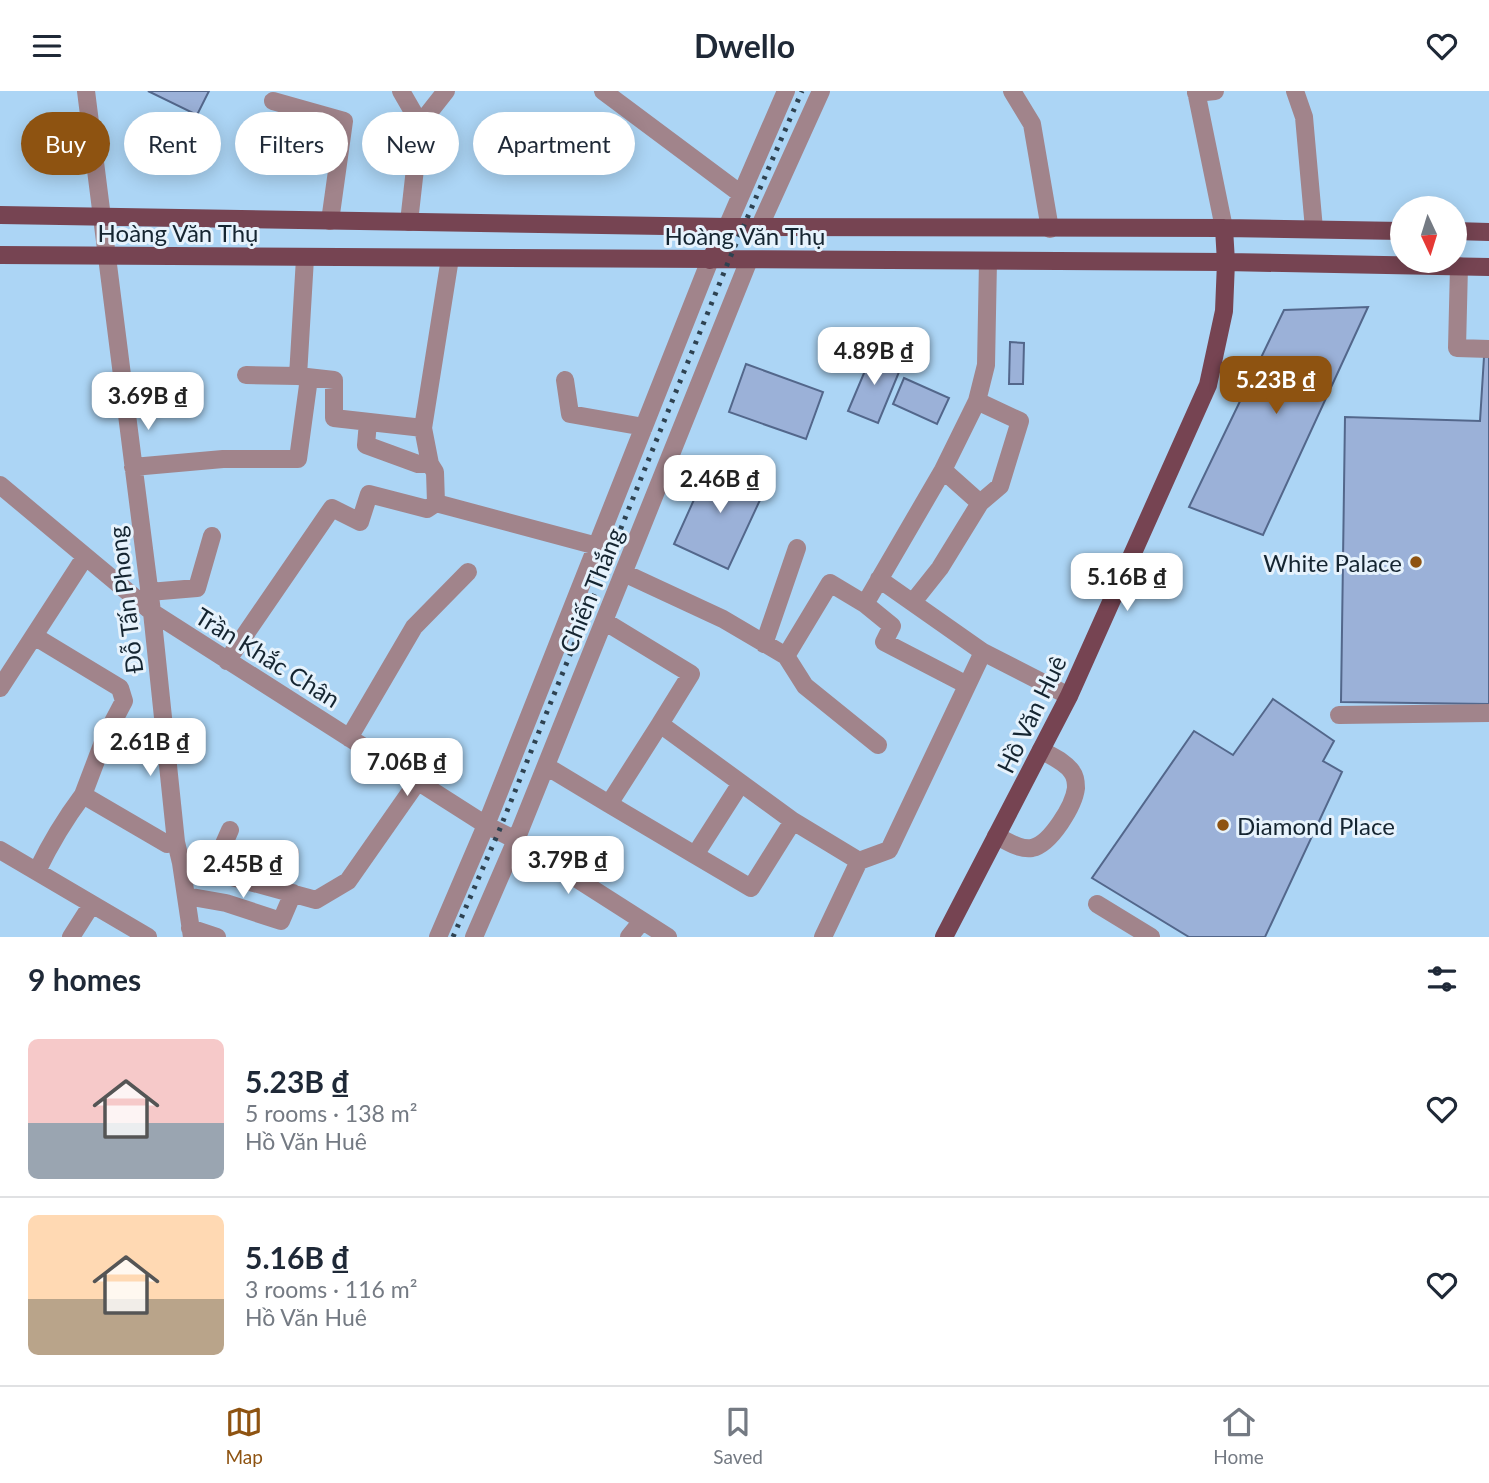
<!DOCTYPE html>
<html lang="en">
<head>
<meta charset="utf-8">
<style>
	body { margin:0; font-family:Lato,sans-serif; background:#f6f6f7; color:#1f2937; height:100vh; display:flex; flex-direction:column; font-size:26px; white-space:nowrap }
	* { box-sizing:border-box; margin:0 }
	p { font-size:23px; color:#747a83 }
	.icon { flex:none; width:38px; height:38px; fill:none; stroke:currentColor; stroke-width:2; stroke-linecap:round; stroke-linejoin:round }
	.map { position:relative; height:846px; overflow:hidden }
	.drawer { display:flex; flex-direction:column; background:#fff; flex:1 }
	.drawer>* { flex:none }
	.hud { position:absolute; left:21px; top:21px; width:700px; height:63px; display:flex; gap:14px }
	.needle { width:46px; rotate:176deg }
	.tools { position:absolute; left:1390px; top:105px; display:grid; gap:14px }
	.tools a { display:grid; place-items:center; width:77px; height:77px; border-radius:50%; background:#fff; box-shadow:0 4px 18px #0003; font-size:35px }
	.price { position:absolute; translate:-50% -60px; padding:0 16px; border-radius:14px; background:#fff; color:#222; font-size:23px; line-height:46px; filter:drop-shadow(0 2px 4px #0008) }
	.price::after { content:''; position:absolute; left:50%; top:42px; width:21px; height:16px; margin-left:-10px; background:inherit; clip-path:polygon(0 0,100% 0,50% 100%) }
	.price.current { background:#8e5311; color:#fff }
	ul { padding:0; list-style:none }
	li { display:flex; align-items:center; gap:21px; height:175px; padding:0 28px }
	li+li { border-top:2px solid #e0e1e3 }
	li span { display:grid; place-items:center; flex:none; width:196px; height:140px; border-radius:10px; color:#555 }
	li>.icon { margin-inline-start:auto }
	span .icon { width:84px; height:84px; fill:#fffc; stroke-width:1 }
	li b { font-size:30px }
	h2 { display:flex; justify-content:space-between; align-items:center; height:84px; padding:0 28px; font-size:30px }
	.tag { padding:0 24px; border-radius:32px; background:#fff; box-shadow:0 4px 18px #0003; font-size:24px; line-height:63px }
	.tag.current { background:#8e5311; color:#fff }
	header { display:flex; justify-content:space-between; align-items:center; height:91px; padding:0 28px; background:#fff; font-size:32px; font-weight:700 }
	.tab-bar { display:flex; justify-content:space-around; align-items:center; height:98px; border-top:2px solid #e0e1e3; background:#fff; font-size:19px; color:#747a83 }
	.tab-bar a { display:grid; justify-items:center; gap:4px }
	.tab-bar .current { color:#8e5311 }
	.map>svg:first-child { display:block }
</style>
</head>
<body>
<header><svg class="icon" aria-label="menu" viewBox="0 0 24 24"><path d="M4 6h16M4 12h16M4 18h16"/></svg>Dwello<svg class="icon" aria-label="heart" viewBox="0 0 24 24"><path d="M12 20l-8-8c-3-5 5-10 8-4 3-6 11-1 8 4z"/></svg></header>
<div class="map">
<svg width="1489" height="846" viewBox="0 0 1489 846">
	<rect width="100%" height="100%" fill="#acd5f5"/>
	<path fill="#9bb1d8" stroke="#53678b" stroke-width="2" d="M148 0H209L197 24Z
		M1368 216 1263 444 1189 416 1284 219Z
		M1010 251 1024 252 1023 293H1009Z
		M875 256 892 263 886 276 899 281 878 332 848 320Z
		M1484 266H1489V613L1341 611 1345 326 1480 330Z
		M746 273 823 301 806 348 729 321Z
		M904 287 949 307 937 333 893 313Z
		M711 371 766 396 728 478 674 453Z
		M1273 608 1334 650 1323 670 1342 681 1265 846H1189L1092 787 1194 640 1233 664Z"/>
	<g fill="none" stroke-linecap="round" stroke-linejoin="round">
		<path stroke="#a1848b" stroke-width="18" d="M86 0 152 521 176 751 181 772 192 846
			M401 0 420 33 409 131
			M603 0 741 103
			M1012 0 1032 33 1050 138
			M1196 0 1224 137
			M1295 0 1304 26 1314 138
			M1196 2 1215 0
			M273 10 344 30 330 130
			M420 33 446 0
			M727 136 786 0
			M759 137 821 0
			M450 167 423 337 430 373 435 381 436 412 597 455
			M1459 175 1457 257 1489 258
			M246 284 298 285 334 289V327L423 337
			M298 285 305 167
			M565 289 570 323 644 336
			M977 310 1020 330 1000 395 980 412
			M368 331 366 354 418 373H430
			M133 376 223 368H298L309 287
			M0 394 152 521 486 734 516 749 668 846
			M624 482 723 528 786 565 805 595 878 654
			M879 488 983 561 1069 605
			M149 501 197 497 212 445
			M913 511 940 477 980 412 943 379
			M865 513 943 379 977 310 986 274 988 170
			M604 530 691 583 660 633
			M34 545 120 597 124 610 105 646 129 658
			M764 553 797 457
			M786 565 830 492 865 513 892 535 884 551 967 594
			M227 570 332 417 360 431 369 403 427 418 436 412
			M0 597 85 466
			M1339 624 1489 622
			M349 647 414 536 468 481
			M546 675 609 713 660 633 793 730 859 770
			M83 704 105 646
			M609 713 695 764 741 692
			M996 745C1008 750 1019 759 1032 757 1051 753 1074 714 1076 697 1076 692 1075 685 1072 681 1066 671 1051 665 1041 659
			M0 759 148 846
			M695 764 751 797 793 730
			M181 772 316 809 348 790 418 690
			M37 780C50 753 65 728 83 704L167 753 176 751
			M212 780 230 739
			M275 797 290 762
			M186 805 226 812 281 830 293 802
			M1097 813 1151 846
			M190 837 217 846
			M71 846 92 813
			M438 846 486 734 710 169
			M474 846 516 749 749 169
			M629 846 642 830
			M823 846 859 770 889 759 983 561"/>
		<path stroke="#764452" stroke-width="18" d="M0 124 727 136 1224 137 1402 140
			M1454 140 1489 141
			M0 164 1226 171 1489 176
			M710 169 727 136
			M944 846 1069 605 1208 294 1224 220 1226 171 1224 137"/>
		<path stroke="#2e4251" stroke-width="5" stroke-dasharray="3.5 7" stroke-linecap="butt" d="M453 846 499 740 729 169 802 0"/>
	</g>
	<g fill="#8e5311" stroke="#e6f2fc" stroke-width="2.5">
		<circle cx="1416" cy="471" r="7"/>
		<circle cx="1223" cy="734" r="7"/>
	</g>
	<g text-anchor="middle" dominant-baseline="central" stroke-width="6" stroke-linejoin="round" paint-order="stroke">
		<g font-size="24" fill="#152531" stroke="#e6f2fc">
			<text x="178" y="141">Hoàng Văn Thụ</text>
			<text x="745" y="144">Hoàng Văn Thụ</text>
			<text transform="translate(591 499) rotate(-68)">Chiến Thắng</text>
			<text transform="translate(125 509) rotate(-97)">Đỗ Tấn Phong</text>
			<text transform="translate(268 566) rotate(32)">Trần Khắc Chân</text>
			<text transform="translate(1031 623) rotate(-64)">Hồ Văn Huê</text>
		</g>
		<g font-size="24" fill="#152531" stroke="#e6f2fc" text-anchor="end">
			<text x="1402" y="471">White Palace</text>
			<text x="1237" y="734" text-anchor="start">Diamond Place</text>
		</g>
	</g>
</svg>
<div class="tools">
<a><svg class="needle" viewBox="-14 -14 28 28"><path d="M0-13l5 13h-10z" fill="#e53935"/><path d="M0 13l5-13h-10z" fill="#747a83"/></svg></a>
</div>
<b class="price" style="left:874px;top:296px">4.89B ₫</b>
<b class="price current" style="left:1276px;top:325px">5.23B ₫</b>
<b class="price" style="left:148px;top:341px">3.69B ₫</b>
<b class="price" style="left:720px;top:424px">2.46B ₫</b>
<b class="price" style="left:1127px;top:522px">5.16B ₫</b>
<b class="price" style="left:150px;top:687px">2.61B ₫</b>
<b class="price" style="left:407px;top:707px">7.06B ₫</b>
<b class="price" style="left:568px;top:805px">3.79B ₫</b>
<b class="price" style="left:243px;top:809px">2.45B ₫</b>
<div class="hud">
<a class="tag current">Buy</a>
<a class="tag">Rent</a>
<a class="tag">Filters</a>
<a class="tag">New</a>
<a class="tag">Apartment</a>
</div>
</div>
<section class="drawer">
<h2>9 homes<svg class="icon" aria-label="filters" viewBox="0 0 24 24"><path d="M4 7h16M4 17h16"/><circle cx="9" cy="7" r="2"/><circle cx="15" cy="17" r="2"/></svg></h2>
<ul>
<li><span style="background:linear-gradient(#f6c9c9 60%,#9aa5b1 0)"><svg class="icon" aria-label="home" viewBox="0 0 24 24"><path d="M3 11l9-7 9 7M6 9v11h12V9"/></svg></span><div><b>5.23B ₫</b><p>5 rooms · 138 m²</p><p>Hồ Văn Huê</p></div><svg class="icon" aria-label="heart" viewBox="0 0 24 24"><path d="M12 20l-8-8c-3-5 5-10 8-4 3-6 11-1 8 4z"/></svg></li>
<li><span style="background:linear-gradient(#ffd9b3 60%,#b9a48a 0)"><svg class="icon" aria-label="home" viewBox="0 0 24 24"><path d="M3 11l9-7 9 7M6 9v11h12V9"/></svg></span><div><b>5.16B ₫</b><p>3 rooms · 116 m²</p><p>Hồ Văn Huê</p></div><svg class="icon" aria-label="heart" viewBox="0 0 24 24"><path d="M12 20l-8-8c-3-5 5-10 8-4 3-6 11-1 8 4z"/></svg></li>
</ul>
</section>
<nav class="tab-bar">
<a class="current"><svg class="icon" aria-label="map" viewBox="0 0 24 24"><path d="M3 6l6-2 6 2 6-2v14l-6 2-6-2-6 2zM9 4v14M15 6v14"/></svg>Map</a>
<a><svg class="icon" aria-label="saved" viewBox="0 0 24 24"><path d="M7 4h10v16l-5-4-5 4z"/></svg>Saved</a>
<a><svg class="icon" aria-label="home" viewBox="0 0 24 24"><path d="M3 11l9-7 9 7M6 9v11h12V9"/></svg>Home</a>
</nav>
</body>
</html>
